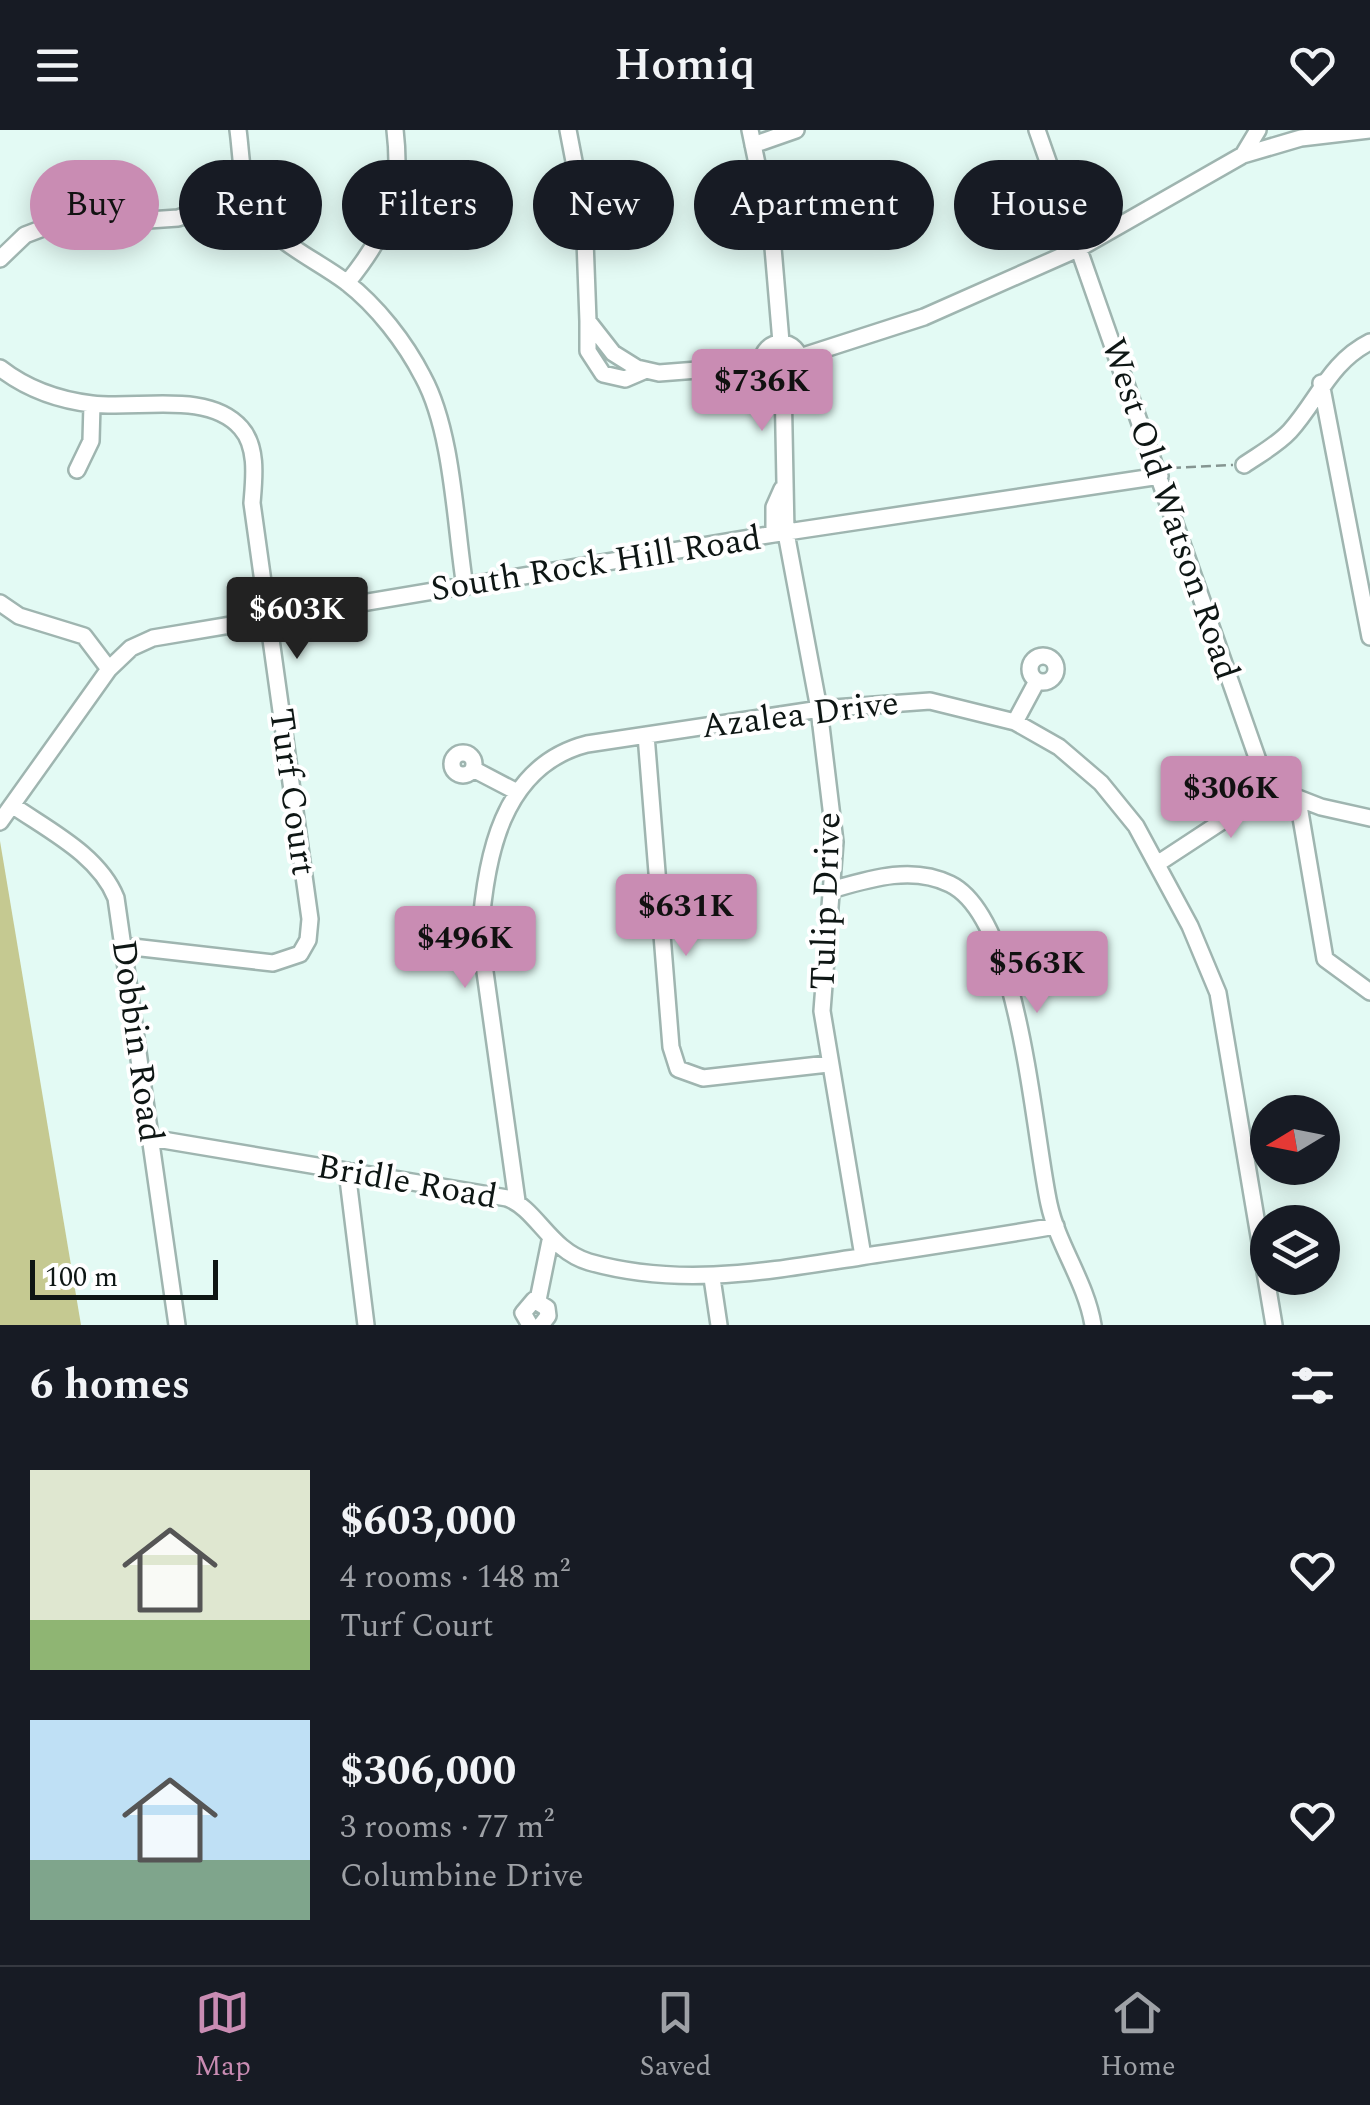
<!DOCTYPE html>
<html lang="en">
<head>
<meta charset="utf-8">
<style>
	body { margin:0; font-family:Spectral,serif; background:#242831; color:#f1f3f6; height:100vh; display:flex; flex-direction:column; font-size:38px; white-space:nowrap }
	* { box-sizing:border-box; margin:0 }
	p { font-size:32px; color:#9ea1a6 }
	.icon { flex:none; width:55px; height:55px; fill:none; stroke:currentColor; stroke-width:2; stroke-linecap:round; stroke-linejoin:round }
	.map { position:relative; height:1195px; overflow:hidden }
	.side { display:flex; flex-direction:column; background:#171b24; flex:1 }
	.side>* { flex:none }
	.banner { position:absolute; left:30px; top:30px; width:1310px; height:90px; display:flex; gap:20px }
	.needle { width:65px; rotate:260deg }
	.controls { position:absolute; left:1250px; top:965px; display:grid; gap:20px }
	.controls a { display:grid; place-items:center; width:90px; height:90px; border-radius:50%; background:#171b24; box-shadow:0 5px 25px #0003; font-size:50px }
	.scale { position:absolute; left:30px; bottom:25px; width:188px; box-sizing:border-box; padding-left:10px; border:5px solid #0e1614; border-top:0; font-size:28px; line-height:35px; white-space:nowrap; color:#0e1614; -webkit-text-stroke:8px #fff; paint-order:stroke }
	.price { position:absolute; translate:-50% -85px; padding:0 22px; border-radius:10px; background:#c98cb3; color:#111; font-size:32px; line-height:65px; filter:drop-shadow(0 2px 5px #0008) }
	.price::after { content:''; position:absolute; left:50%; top:60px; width:30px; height:22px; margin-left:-15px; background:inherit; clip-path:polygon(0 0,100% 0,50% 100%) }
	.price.active { background:#222; color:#fff }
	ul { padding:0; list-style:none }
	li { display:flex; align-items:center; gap:30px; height:250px; padding:0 30px }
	li span { display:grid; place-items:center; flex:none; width:280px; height:200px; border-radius:0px; color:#555 }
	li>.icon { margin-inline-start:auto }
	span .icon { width:120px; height:120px; fill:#fffc; stroke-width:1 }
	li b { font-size:42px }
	h2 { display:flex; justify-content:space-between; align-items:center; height:120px; padding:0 30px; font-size:42px }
	.pill { padding:0 35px; border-radius:45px; background:#171b24; box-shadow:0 5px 25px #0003; font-size:35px; line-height:90px }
	.pill.active { background:#c98cb3; color:#111 }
	header { display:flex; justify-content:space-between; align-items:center; height:130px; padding:0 30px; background:#171b24; font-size:45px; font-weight:600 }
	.tabs { display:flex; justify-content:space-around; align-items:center; height:140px; border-top:2px solid #363941; background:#171b24; font-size:28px; color:#9ea1a6 }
	.tabs a { display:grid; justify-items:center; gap:5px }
	.tabs .active { color:#c98cb3 }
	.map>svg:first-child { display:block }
</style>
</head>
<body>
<header><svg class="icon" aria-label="menu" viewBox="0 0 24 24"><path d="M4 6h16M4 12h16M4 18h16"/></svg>Homiq<svg class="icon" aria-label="heart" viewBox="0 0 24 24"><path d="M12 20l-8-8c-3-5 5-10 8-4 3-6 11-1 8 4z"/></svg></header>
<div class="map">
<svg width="1370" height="1195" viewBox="0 0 1370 1195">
	<rect width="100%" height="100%" fill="#e3faf4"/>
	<path fill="#c5c991" d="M0 711 81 1195H0Z"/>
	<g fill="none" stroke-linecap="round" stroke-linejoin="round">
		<defs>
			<path id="minor" d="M238 0C241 21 241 49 249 68 269 112 310 125 346 152 377 176 405 212 423 247 453 302 455 394 465 457
				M568 0 584 83 588 191 613 223 637 238 659 243 762 235
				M750 0 772 106 781 212
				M1037 0 1267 656 1321 677 1370 688
				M753 15 796 0
				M1243 25 1258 0
				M0 129 25 105 46 97 178 88 247 64
				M347 153C389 101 403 67 395 0
				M588 191V221L603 244 625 249 646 240
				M762 232a19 19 0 1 1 38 0a19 19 0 1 1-38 0Z
				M800 227 924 187 1080 118 1243 25 1301 8 1370 0
				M0 238C27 259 58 270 92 274 136 280 208 260 241 298 258 317 254 349 252 373L310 789 308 810 300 824 273 833 124 816
				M783 251 786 403 819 579 835 712 822 881 863 1126
				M1321 253 1370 507
				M1244 335C1260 324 1277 315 1290 301 1318 270 1330 232 1370 212
				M77 340 91 311 92 274
				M774 404V377L782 359
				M0 473 19 486 84 506 109 539
				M1030 539a13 13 0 1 1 26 0a13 13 0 1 1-26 0Z
				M1015 592 1037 551
				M646 605 671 917 678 939 703 948 828 934
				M452 634a11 11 0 1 1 22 0a11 11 0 1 1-22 0Z
				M473 639 517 662
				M1298 670 1325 829 1370 862
				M12 675C48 700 99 725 116 768L177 1195
				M0 692 109 539 131 518 153 508 774 404 1160 346
				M1157 734 1250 673 1267 656
				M831 760C869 749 912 735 950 754 1020 788 1033 1001 1049 1074 1058 1116 1086 1152 1093 1195
				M151 1008 507 1068C537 1079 549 1120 589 1132 681 1158 768 1141 860 1127 925 1117 991 1107 1056 1096
				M347 1041 366 1195
				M517 1071 480 806C485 729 501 636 587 614L820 579 930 571 1015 592 1059 617 1101 653 1136 696 1190 796 1218 863 1274 1195
				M712 1148 719 1195
				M538 1170 550 1111
				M530 1195 523 1183 534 1170 547 1178 548 1186 541 1195"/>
		</defs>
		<use href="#minor" stroke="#9fb5b0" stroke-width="20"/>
		<path stroke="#859591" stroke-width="2.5" stroke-dasharray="10 5" stroke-linecap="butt" d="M1171 338 1233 335"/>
		<use href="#minor" stroke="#fff" stroke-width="15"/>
	</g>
	<g text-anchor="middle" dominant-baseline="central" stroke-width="8" stroke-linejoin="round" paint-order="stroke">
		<g font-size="35" fill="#0e1614" stroke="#fff">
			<text transform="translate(1170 379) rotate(71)">West Old Watson Road</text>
			<text transform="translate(596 434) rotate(-9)">South Rock Hill Road</text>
			<text transform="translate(800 585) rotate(-7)">Azalea Drive</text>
			<text transform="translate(292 662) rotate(82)">Turf Court</text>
			<text transform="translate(826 771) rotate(-88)">Tulip Drive</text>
			<text transform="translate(137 911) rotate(82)">Dobbin Road</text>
			<text transform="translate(407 1052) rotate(10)">Bridle Road</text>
		</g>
	</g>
</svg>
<div class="controls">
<a><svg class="needle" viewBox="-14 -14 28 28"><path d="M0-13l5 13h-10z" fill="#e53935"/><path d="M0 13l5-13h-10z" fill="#9ea1a6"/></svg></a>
<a><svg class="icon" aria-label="layers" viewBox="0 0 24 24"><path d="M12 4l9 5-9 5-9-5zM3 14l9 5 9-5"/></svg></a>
</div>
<div class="scale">100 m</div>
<b class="price" style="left:762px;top:304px">$736K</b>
<b class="price active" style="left:297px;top:532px">$603K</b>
<b class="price" style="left:1231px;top:711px">$306K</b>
<b class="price" style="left:686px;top:829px">$631K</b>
<b class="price" style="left:465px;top:861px">$496K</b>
<b class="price" style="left:1037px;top:886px">$563K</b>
<div class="banner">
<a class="pill active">Buy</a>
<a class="pill">Rent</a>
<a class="pill">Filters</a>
<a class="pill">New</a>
<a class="pill">Apartment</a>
<a class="pill">House</a>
</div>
</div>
<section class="side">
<h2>6 homes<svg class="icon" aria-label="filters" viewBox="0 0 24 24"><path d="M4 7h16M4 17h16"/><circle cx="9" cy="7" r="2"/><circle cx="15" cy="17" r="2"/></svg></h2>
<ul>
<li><span style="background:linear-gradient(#dfe7d0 75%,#8fb573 0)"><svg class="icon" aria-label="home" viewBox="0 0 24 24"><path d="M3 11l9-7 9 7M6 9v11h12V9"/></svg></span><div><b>$603,000</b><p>4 rooms · 148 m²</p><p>Turf Court</p></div><svg class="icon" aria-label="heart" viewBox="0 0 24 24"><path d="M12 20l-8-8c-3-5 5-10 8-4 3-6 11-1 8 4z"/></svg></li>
<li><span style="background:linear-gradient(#bfe0f5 70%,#7fa58c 0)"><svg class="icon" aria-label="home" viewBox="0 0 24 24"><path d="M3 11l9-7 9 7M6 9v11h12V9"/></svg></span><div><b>$306,000</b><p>3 rooms · 77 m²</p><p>Columbine Drive</p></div><svg class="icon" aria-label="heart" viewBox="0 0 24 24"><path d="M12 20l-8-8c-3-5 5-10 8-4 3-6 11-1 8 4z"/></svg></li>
</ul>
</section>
<nav class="tabs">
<a class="active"><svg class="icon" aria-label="map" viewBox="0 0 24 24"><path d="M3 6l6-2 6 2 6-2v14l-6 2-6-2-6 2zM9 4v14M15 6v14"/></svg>Map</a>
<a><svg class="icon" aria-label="saved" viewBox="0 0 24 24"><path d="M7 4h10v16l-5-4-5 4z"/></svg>Saved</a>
<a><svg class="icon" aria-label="home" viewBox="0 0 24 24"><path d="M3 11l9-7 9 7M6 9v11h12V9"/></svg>Home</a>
</nav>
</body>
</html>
